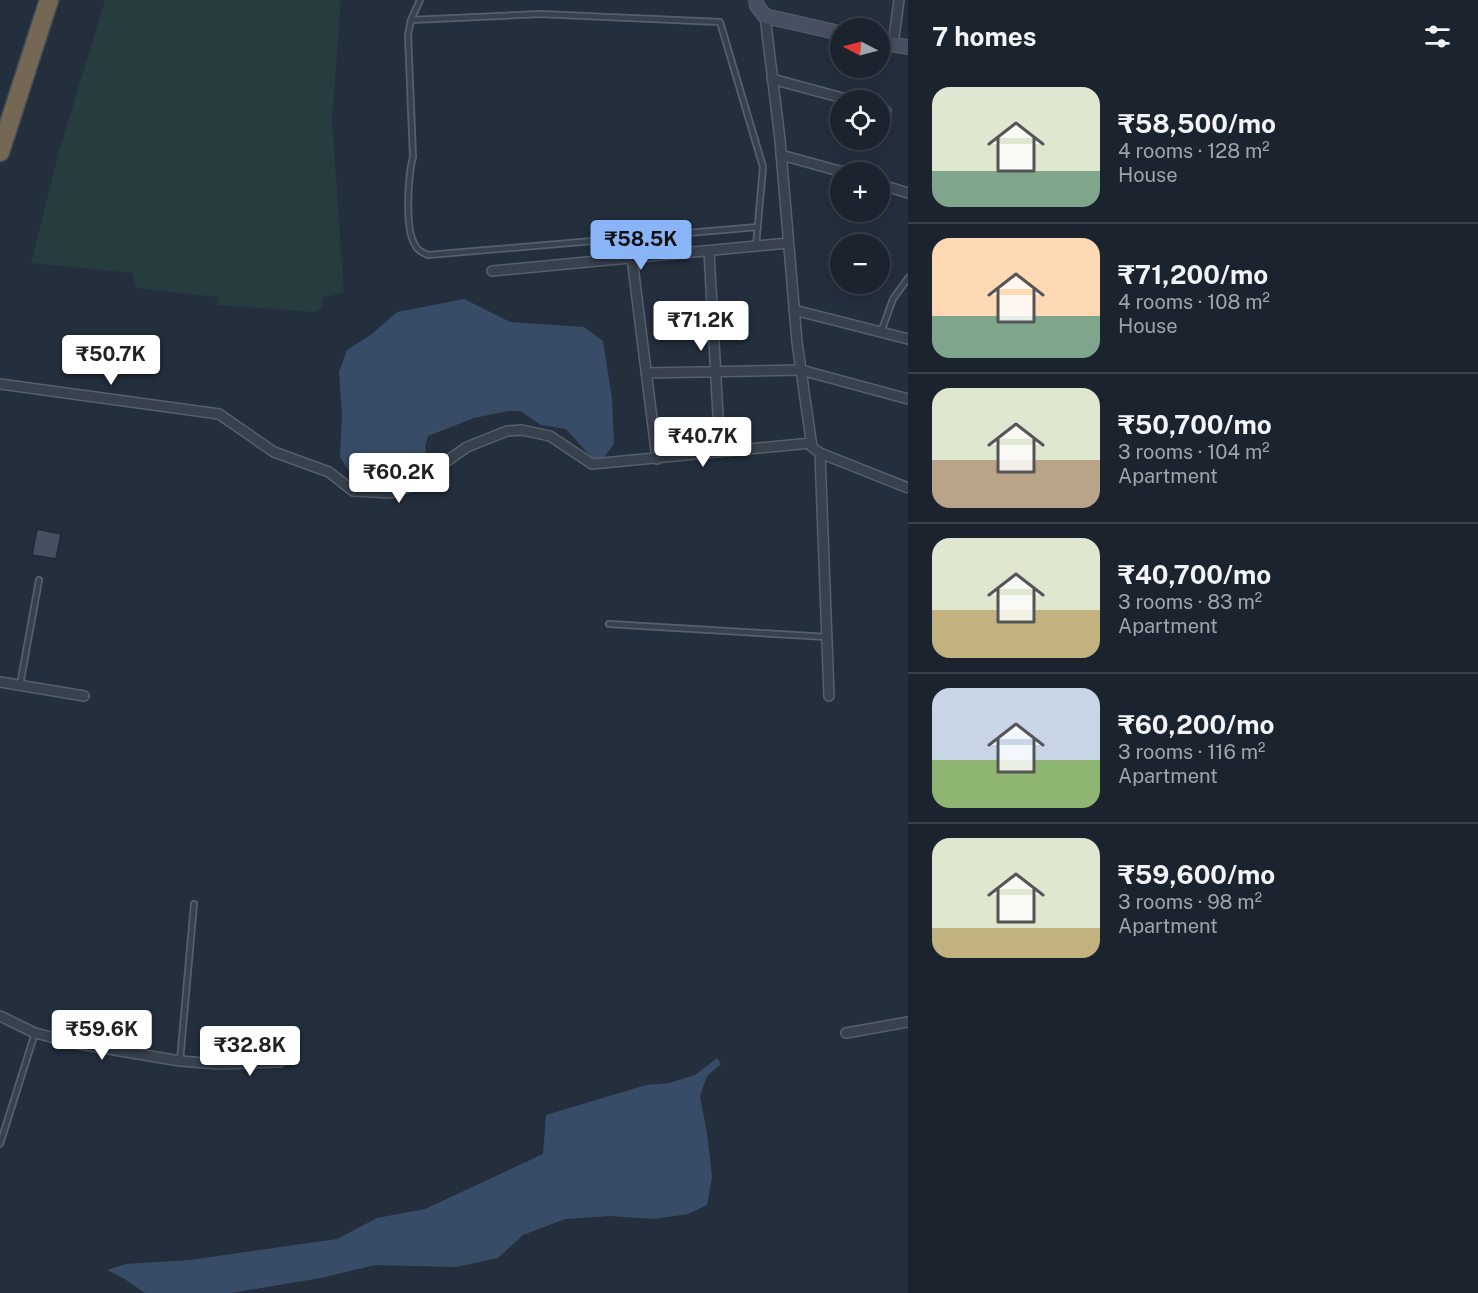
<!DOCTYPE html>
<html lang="en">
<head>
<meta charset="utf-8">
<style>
	body { margin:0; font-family:"Public Sans",sans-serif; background:#242b36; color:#f1f3f6; height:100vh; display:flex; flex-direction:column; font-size:22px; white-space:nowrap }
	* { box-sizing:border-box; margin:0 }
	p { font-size:20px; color:#a0a4aa }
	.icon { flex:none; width:33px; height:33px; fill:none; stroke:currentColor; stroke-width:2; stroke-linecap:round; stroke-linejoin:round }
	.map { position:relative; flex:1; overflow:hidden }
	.side { display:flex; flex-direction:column; background:#1b232e; width:570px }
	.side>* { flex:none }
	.needle { width:39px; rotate:276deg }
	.fabs { position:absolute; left:830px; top:18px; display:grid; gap:12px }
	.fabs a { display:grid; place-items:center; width:60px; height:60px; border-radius:50%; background:#1b232e; box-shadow:0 3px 15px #0003,0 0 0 2px #39404a; font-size:30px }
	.price { position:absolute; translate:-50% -51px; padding:0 14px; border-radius:6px; background:#fff; color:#222; font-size:20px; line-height:39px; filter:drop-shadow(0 2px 3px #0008) }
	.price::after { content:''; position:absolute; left:50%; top:36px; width:18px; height:14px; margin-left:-9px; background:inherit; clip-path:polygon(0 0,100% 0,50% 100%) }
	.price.selected { background:#8ab4f8; color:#111 }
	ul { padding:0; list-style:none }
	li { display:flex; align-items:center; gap:18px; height:150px; padding:0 24px }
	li+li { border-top:2px solid #39404a }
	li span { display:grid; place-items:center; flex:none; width:168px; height:120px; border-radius:18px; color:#555 }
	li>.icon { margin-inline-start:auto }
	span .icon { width:72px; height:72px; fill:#fffc; stroke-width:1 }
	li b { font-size:26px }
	h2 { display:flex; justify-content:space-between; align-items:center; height:72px; padding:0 24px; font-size:26px }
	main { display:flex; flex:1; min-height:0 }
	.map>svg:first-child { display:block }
</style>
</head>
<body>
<main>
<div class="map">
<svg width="908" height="1293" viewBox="0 0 908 1293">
	<rect width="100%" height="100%" fill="#242f3e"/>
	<path fill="#263c3f" d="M105 0H341L332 119 344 292 323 298 321 309 314 312 218 305V297L136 288 132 273 31 263 59 152Z"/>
	<path fill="#394c67" d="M464 299 510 322 584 327 603 341 612 399 614 444 602 460H594L566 429 541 425 520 411H508L474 418 428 436 425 446 428 466 405 477 378 484 352 476 340 457 342 416 339 372 347 350 372 334 397 312Z
		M717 1058 721 1064 707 1076 700 1096 707 1133 712 1177 707 1205 688 1214 654 1219 610 1216 565 1219 523 1235 498 1258 457 1267 375 1265 321 1278 231 1293H145L123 1278 107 1270 126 1264 190 1260 337 1239 377 1218 425 1209 543 1154 546 1115 646 1085 669 1083 695 1075Z"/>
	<path fill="#455162" stroke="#1f2835" stroke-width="1.5" d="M37 529 61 534 56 559 32 555Z"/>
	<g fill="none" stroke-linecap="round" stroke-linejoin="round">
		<defs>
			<path id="lane" d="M420 0 411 20 408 35 413 157C408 175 405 227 414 243 417 250 421 252 428 255L758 227
				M411 20 540 14 720 22 763 167 756 246
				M881 332 893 299 908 278
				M609 624 827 637
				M20 685 39 580
				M180 1061 194 904
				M0 1144 35 1033"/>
			<path id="street" d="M765 16 780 140 797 342 812 447 820 453 908 488
				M893 45 899 0
				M772 79 850 100
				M879 109 886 111
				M781 155 843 172
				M879 184 908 193
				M709 251 720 452
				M632 258 657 459
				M492 271 788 243
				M794 310 908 339
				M646 373 801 370 908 399
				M0 384 219 414 274 452 329 472 353 491 391 493 411 486 467 447 507 431 522 430 550 436 592 464 811 443
				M820 453 829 696
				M0 682 84 696
				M0 1016 35 1033 79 1044 180 1061 218 1064 280 1062
				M846 1033 908 1022"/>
			<path id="secondary" d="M756 0 757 6 765 16 840 33
				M879 42 908 47"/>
			<path id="highway" d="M0 152 49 0"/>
		</defs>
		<use href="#lane" stroke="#565f6c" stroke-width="8"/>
		<use href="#street" stroke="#565f6c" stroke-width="12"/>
		<use href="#secondary" stroke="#565f6c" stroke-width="16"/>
		<use href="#highway" stroke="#434c59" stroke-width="21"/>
		<use href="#lane" stroke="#38414e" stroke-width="4.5"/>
		<use href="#street" stroke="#38414e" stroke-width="9"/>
		<use href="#secondary" stroke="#465061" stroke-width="14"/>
		<use href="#highway" stroke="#746855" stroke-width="18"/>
	</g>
</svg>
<div class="fabs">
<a><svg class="needle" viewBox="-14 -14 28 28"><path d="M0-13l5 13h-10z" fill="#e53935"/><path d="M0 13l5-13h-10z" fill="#a0a4aa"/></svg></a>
<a><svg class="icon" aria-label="locate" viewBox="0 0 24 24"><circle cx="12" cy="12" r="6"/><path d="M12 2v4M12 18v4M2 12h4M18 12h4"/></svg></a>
<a>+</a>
<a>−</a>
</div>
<b class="price selected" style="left:641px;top:271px">₹58.5K</b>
<b class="price" style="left:701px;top:352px">₹71.2K</b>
<b class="price" style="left:111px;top:386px">₹50.7K</b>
<b class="price" style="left:703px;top:468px">₹40.7K</b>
<b class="price" style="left:399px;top:504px">₹60.2K</b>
<b class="price" style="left:102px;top:1061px">₹59.6K</b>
<b class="price" style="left:250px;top:1077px">₹32.8K</b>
</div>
<section class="side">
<h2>7 homes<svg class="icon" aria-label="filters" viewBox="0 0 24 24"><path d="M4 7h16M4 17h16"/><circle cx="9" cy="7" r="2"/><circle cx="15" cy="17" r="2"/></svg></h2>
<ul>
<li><span style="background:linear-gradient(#dfe7d0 70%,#7fa58c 0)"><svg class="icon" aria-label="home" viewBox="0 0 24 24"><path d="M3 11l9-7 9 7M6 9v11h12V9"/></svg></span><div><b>₹58,500/mo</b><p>4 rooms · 128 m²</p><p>House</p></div></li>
<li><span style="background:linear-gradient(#ffd9b3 65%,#7fa58c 0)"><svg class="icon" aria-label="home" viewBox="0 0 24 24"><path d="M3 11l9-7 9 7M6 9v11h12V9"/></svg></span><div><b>₹71,200/mo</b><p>4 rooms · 108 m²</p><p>House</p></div></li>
<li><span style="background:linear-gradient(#dfe7d0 60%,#b9a48a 0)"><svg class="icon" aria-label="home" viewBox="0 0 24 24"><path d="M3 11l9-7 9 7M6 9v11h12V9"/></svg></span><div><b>₹50,700/mo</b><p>3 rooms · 104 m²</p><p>Apartment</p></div></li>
<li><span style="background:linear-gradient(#dfe7d0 60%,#c2b280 0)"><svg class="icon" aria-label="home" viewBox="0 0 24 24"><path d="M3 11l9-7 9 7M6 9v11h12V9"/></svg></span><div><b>₹40,700/mo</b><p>3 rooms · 83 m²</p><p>Apartment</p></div></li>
<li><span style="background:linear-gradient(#c9d6e8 60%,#8fb573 0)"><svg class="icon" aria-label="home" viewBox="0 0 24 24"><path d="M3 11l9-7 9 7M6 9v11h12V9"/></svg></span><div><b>₹60,200/mo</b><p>3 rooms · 116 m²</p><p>Apartment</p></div></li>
<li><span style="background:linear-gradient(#dfe7d0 75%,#c2b280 0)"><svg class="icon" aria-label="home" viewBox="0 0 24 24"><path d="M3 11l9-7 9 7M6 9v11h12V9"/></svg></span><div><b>₹59,600/mo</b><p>3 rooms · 98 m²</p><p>Apartment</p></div></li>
</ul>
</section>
</main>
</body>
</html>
